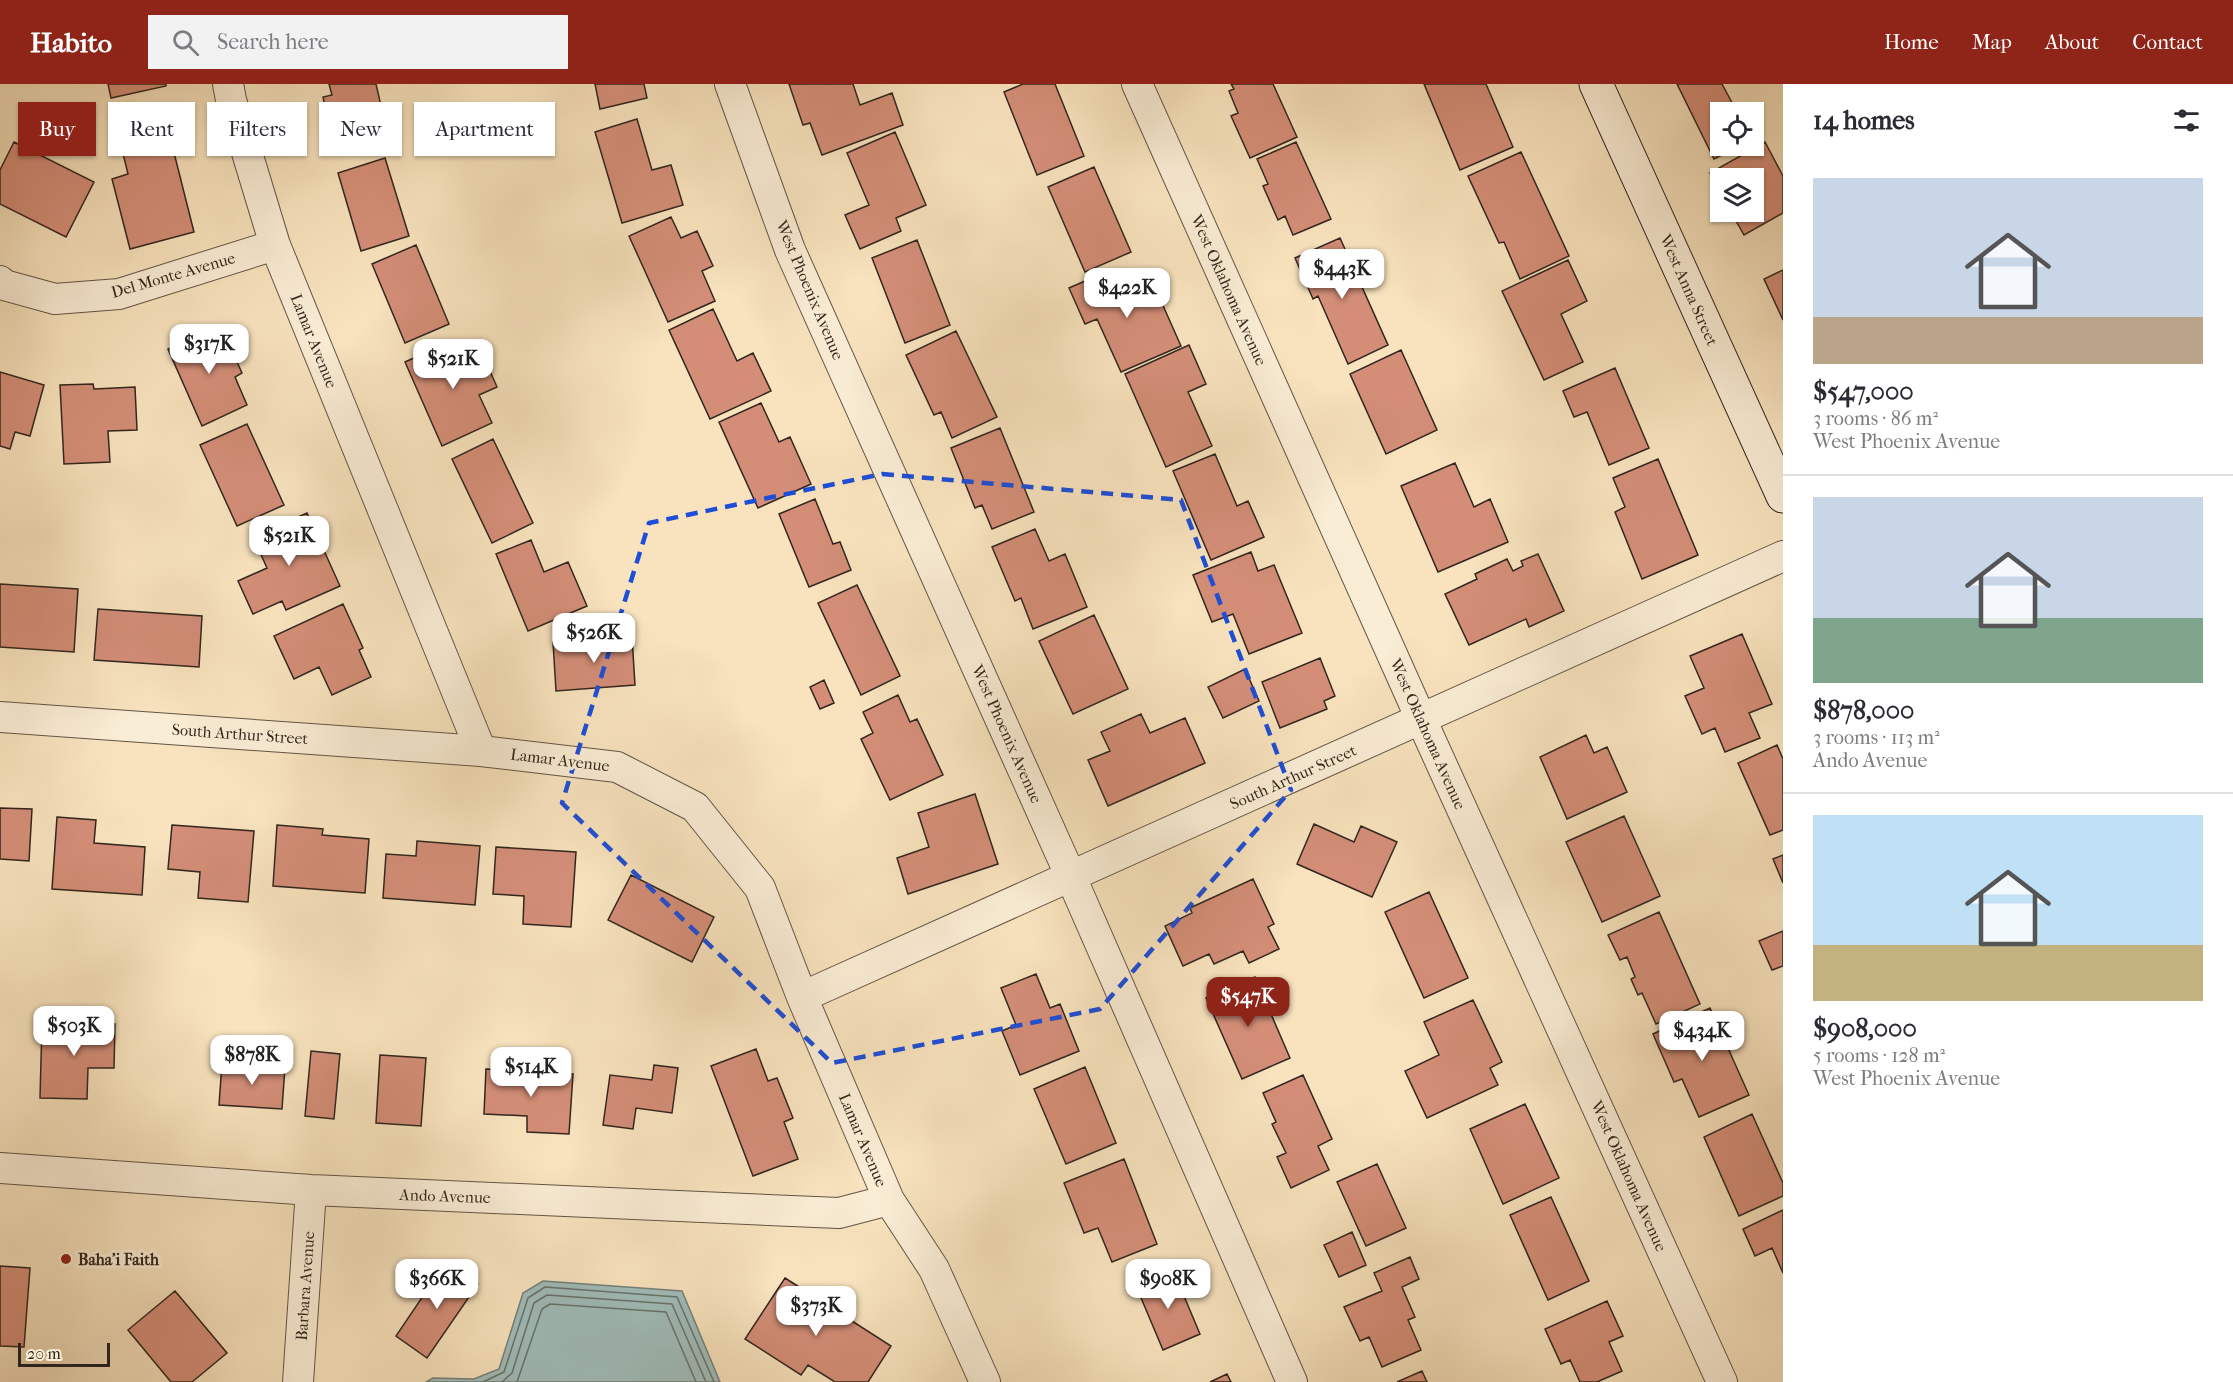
<!DOCTYPE html>
<html lang="en">
<head>
<meta charset="utf-8">
<style>
	body { margin:0; font-family:"IM FELL French Canon",serif; background:#f2f2f3; color:#2b2b33; height:100vh; display:flex; flex-direction:column; font-size:22px; white-space:nowrap }
	* { box-sizing:border-box; margin:0 }
	p { font-size:20px; color:#7c7c81 }
	.icon { flex:none; width:33px; height:33px; fill:none; stroke:currentColor; stroke-width:2; stroke-linecap:round; stroke-linejoin:round }
	.map { position:relative; flex:1; overflow:hidden }
	.sheet { display:flex; flex-direction:column; background:#fff; width:450px }
	.sheet>* { flex:none }
	.hud { position:absolute; left:18px; top:18px; width:570px; height:54px; display:flex; gap:12px }
	.fabs { position:absolute; left:1710px; top:18px; display:grid; gap:12px }
	.fabs a { display:grid; place-items:center; width:54px; height:54px; border-radius:0px; background:#fff; box-shadow:0 2px 4px #0004; font-size:30px }
	.scale { position:absolute; left:18px; bottom:15px; width:92px; box-sizing:border-box; padding-left:6px; border:3px solid #31261d; border-top:0; font-size:16px; line-height:21px; white-space:nowrap; color:#31261d; -webkit-text-stroke:4px #faedd5; paint-order:stroke }
	.price { position:absolute; translate:-50% -51px; padding:0 14px; border-radius:12px; background:#fff; color:#222; font-size:20px; line-height:39px; filter:drop-shadow(0 2px 3px #0008) }
	.price::after { content:''; position:absolute; left:50%; top:36px; width:18px; height:14px; margin-left:-9px; background:inherit; clip-path:polygon(0 0,100% 0,50% 100%) }
	.price.selected { background:#8f2418; color:#fff }
	ul { padding:0; list-style:none }
	li { display:grid; align-content:center; gap:12px; height:318px; padding:0 30px }
	li+li { border-top:2px solid #e1e1e2 }
	li span { display:grid; place-items:center; height:186px; border-radius:0px; color:#555 }
	li>.icon { margin-inline-start:auto }
	span .icon { width:108px; height:108px; fill:#fffc; stroke-width:1 }
	li b { font-size:26px }
	h2 { display:flex; justify-content:space-between; align-items:center; height:72px; padding:0 30px; font-size:26px }
	.chip { padding:0 21px; border-radius:0px; background:#fff; box-shadow:0 2px 4px #0004; font-size:21px; line-height:54px }
	.chip.selected { background:#8f2418; color:#fff }
	header { display:flex; align-items:center; gap:36px; box-sizing:border-box; height:84px; padding:0 30px; background:#8f2418; color:#fff }
	header strong { font-size:28px }
	nav { display:flex; gap:33px; margin-inline-start:auto; font-size:21px }
	.search { width:420px; height:54px; background:#f2f2f3; display:flex; align-items:center; gap:15px; box-sizing:border-box; padding:0 21px; border-radius:0px; color:#7c7c81; font-size:22px }
	main { display:flex; flex:1; min-height:0 }
	.map>svg:first-child { display:block }
</style>
</head>
<body>
<header>
<strong>Habito</strong>
<div class="search"><svg class="icon" aria-label="search" viewBox="0 0 24 24"><circle cx="10" cy="10" r="6"/><path d="M15 15l6 6"/></svg>Search here</div>
<nav><a>Home</a><a>Map</a><a>About</a><a>Contact</a></nav>
</header>
<main>
<div class="map">
<svg width="1783" height="1298" viewBox="0 0 1783 1298">
	<rect width="100%" height="100%" fill="#f8e3be"/>
	<filter id="stains"><feTurbulence type="fractalNoise" baseFrequency=".00333" numOctaves="4"/><feColorMatrix values="0 0 0 0 .2 0 0 0 0 .09 0 0 0 0 .02 0 0 0 .5 -.17"/></filter>
	<radialGradient id="worn" r=".72"><stop offset=".6" stop-color="#630" stop-opacity="0"/><stop offset="1" stop-color="#630" stop-opacity=".3"/></radialGradient>
	<path fill="#a0bdba" stroke="#74817b" stroke-width="1.5" d="M543 1197 682 1207 720 1298H426L433 1294 474 1295 499 1285 523 1209Z"/>
	<g fill="none" stroke-linecap="round" stroke-linejoin="round">
		<path stroke="#68726c" stroke-width="1.5" d="M483 1298 504 1288 528 1214 545 1203 677 1213 714 1298
			M502 1298 512 1289 534 1219 547 1211 672 1220 706 1298
			M517 1298 542 1225 550 1220 666 1228 696 1298"/>
	</g>
	<path fill="#d48e78" stroke="#31261d" stroke-width="1.5" d="M108 0H166V2L111 14Z
		M329 0H376L390 61 351 70 344 44 331 47 323 13 332 11Z
		M595 0H644L647 14 600 25Z
		M789 0H853L860 21 892 9 903 41 822 71 810 39 803 41Z
		M1023 0H1055L1084 72 1037 91 1004 8Z
		M1231 0H1273L1297 53 1250 74 1231 32 1238 29 1229 7 1234 5Z
		M1424 0H1486L1513 63 1460 86Z
		M1677 0H1722L1737 28H1720V62H1740L1714 75Z
		M637 35 652 86 671 81 683 121 622 139 595 48Z
		M166 37 194 148 130 165 112 95 128 90 118 49Z
		M895 48 926 121 896 134 901 147 860 165 845 131 869 121 847 69Z
		M14 58 94 98 66 153 0 120V86Z
		M1296 58 1331 135 1293 151 1285 132 1278 136 1263 102 1268 100 1257 75Z
		M1765 58 1783 92V129L1744 151 1731 128H1754V94H1720V109L1710 89Z
		M1521 68 1569 172 1520 195 1504 158 1499 159 1468 92Z
		M385 74 409 152 361 167 338 89Z
		M1094 83 1131 168 1085 188 1048 103Z
		M671 133 681 154 697 147 713 182 702 187 715 217 668 238 629 152Z
		M1340 154 1388 261 1348 280 1318 212 1313 215 1295 174Z
		M917 156 950 241 905 259 872 174Z
		M416 161 449 240 405 259 372 180Z
		M1568 176 1587 217 1561 230 1583 278 1544 296 1502 207Z
		M1783 186V236L1764 195Z
		M1108 187 1117 207 1144 196 1150 209 1157 208 1181 262 1121 288 1097 235 1085 240 1069 204Z
		M713 225 737 277 753 269 771 307 710 335 669 246Z
		M220 241 242 289 235 293 247 321 202 342 168 265Z
		M956 247 997 333 952 354 941 328 934 331 906 271Z
		M452 257 458 271 479 262 497 303 479 311 492 339 442 362 405 278Z
		M1189 261 1206 300 1188 308 1212 362 1166 383 1125 290Z
		M1401 266 1437 346 1386 370 1350 290Z
		M1615 284 1649 364 1609 381 1587 328 1574 333 1563 307Z
		M0 288 44 301 30 352 15 348 10 365 0 362Z
		M93 300 94 305 135 303 137 346 108 347 110 378 64 380 60 301Z
		M761 319 779 358 790 353 811 400 758 424 719 338Z
		M247 340 284 421 237 442 200 361Z
		M1000 344 1034 428 992 445 982 421 975 424 951 364Z
		M493 355 533 439 492 459 452 375Z
		M1215 370 1237 422 1248 417 1264 453 1211 476 1173 387Z
		M1658 375 1698 471 1642 495 1615 428 1625 423 1613 394Z
		M1455 379 1474 423 1490 415 1508 458 1438 488 1401 402Z
		M815 415 833 460 840 458 851 486 809 503 779 430Z
		M307 429 340 502 286 526 282 517 253 530 238 497 267 484 253 453Z
		M1035 445 1049 477 1065 470 1087 523 1033 545 1021 514 1015 517 992 463Z
		M531 456 544 488 568 478 587 522 528 547 496 470Z
		M1251 468 1258 487 1274 481 1302 549 1249 570 1233 530 1212 538 1193 491Z
		M1538 470 1564 527 1529 543 1526 535 1469 561 1445 510 1477 495 1475 490 1507 475 1513 487 1523 482 1521 477Z
		M0 500 78 505 74 568 0 563Z
		M857 501 900 592 861 611 818 519Z
		M343 520 363 564 359 566 371 593 332 611 319 583 294 595 274 552Z
		M98 525 202 532 199 583 94 576Z
		M1094 531 1128 605 1073 630 1039 557Z
		M1742 550 1772 620 1749 629 1760 654 1725 668 1715 644 1702 650 1685 612 1704 604 1690 572Z
		M632 553 635 601 556 607 553 558Z
		M1320 574 1335 612 1324 617 1327 625 1280 644 1262 598Z
		M1245 585 1259 617 1223 634 1208 603Z
		M824 596 834 619 820 625 810 603Z
		M898 611 910 638 917 635 943 691 890 716 861 655 873 649 863 628Z
		M1141 630 1150 649 1185 634 1205 679 1108 722 1088 676 1110 667 1101 648Z
		M1586 651 1594 669 1607 663 1627 708 1567 735 1540 673Z
		M1777 661 1783 675V746L1770 751 1738 679Z
		M975 710 998 780 908 810 897 774 929 763 918 729Z
		M0 724 32 725 29 777 0 775Z
		M1624 732 1660 812 1602 838 1566 758Z
		M57 733 96 736 94 759 145 763 142 811 52 805Z
		M1314 740 1354 758 1361 742 1397 758 1372 813 1297 780Z
		M172 741 254 747 248 818 198 814 200 788 168 785Z
		M277 741 323 745 322 751 369 755 365 809 273 802Z
		M417 757 480 762 475 821 383 814 386 770 416 772Z
		M496 763 576 768 571 843 523 840 524 812 493 810Z
		M1783 771V799L1773 775Z
		M631 791 714 833 692 878 608 836Z
		M1253 795 1274 840 1268 843 1279 865 1249 879 1243 867 1214 880 1209 870 1183 882 1165 842 1192 829 1190 824Z
		M1429 808 1468 894 1424 914 1385 828Z
		M1659 828 1700 920 1656 940 1642 909 1638 911 1631 895 1635 893 1627 873 1620 876 1608 851Z
		M1783 847V882L1772 886 1759 857Z
		M1036 890 1050 924 1060 920 1079 967 1020 991 1002 947 1016 941 1001 904Z
		M1255 893 1290 974 1242 995 1206 914Z
		M1473 916 1502 978 1490 984 1498 1001 1427 1034 1405 987 1439 971 1424 938Z
		M1710 924 1749 1011 1699 1033 1682 995 1674 998 1653 950Z
		M42 938 115 940 114 984H88L87 1015 40 1014Z
		M756 965 768 997 777 994 793 1034 784 1038 798 1075 753 1092 711 982Z
		M311 967 340 970 334 1035 305 1032Z
		M380 971 426 974 421 1042 376 1039Z
		M222 979 285 983 282 1025 219 1021Z
		M654 981 678 984 672 1029 636 1024 633 1045 603 1041 610 991 652 996Z
		M1085 983 1116 1059 1066 1080 1034 1005Z
		M486 985 573 990 569 1050 527 1048V1032L484 1030Z
		M1303 991 1332 1055 1318 1062 1329 1086 1291 1104 1277 1073 1286 1069 1272 1040 1276 1038 1263 1009Z
		M1525 1020 1559 1094 1503 1120 1470 1045Z
		M1752 1030 1783 1099V1112L1739 1132 1704 1053Z
		M1124 1075 1157 1160 1112 1178 1098 1144 1084 1149 1064 1099Z
		M1377 1080 1406 1144 1366 1162 1337 1098Z
		M1551 1113 1589 1197 1548 1216 1510 1131Z
		M1783 1126V1189L1772 1164 1755 1172 1743 1145Z
		M1352 1148 1366 1181 1339 1193 1324 1161Z
		M1410 1173 1419 1195 1402 1203 1415 1233 1408 1236 1421 1266 1382 1283 1369 1253 1360 1257 1344 1223 1382 1207 1374 1189Z
		M446 1178 478 1200 427 1274 396 1252Z
		M0 1182 30 1184 24 1263 0 1262Z
		M1173 1186 1200 1250 1163 1266 1136 1202Z
		M785 1194 891 1262 868 1298H835L808 1281 801 1291 745 1255Z
		M175 1207 227 1269 192 1298H171L128 1246Z
		M1607 1217 1623 1252 1609 1258 1622 1287 1597 1298H1580L1570 1276 1561 1280 1545 1245Z
		M1422 1287 1427 1298H1397Z
		M1227 1290 1231 1298H1210Z"/>
	<g fill="none" stroke-linecap="round" stroke-linejoin="round">
		<defs>
			<path id="street" d="M228 0 231 16 275 161 481 667
				M730 0 790 166 1071 793 1292 1298
				M1137 0 1421 635 1722 1298
				M0 197 4 201 55 215 119 210 275 161
				M0 633 481 667 617 683 695 723 760 804 802 913 889 1116 934 1185 985 1298
				M802 913 1783 472
				M0 1084 311 1106 839 1129 889 1116
				M298 1298 311 1106"/>
			<path id="secondary" d="M1596 0 1783 412"/>
		</defs>
		<use href="#street" stroke="#635545" stroke-width="32"/>
		<use href="#secondary" stroke="#31261d" stroke-width="35"/>
		<use href="#street" stroke="#faedd5" stroke-width="30"/>
		<use href="#secondary" stroke="#faedd5" stroke-width="33"/>
	</g>
	<path fill="none" stroke="#1d4ed8" stroke-width="4.5" stroke-dasharray="12 8" stroke-linejoin="round" d="M882 390 1181 416 1291 706 1100 925 832 979 562 719 649 439Z"/>
	<circle fill="#8f2418" stroke="#faedd5" stroke-width="2" cx="66" cy="1175" r="6"/>
	<g text-anchor="middle" dominant-baseline="central" stroke-width="6" stroke-linejoin="round" paint-order="stroke">
		<g font-size="16" fill="#31261d" stroke="#faedd5">
			<text transform="translate(173 191) rotate(-16)">Del Monte Avenue</text>
			<text transform="translate(810 206) rotate(67)">West Phoenix Avenue</text>
			<text transform="translate(1229 206) rotate(66)">West Oklahoma Avenue</text>
			<text transform="translate(1689 206) rotate(66)">West Anna Street</text>
			<text transform="translate(314 257) rotate(68)">Lamar Avenue</text>
			<text transform="translate(240 650) rotate(4)">South Arthur Street</text>
			<text transform="translate(1007 650) rotate(66)">West Phoenix Avenue</text>
			<text transform="translate(1428 650) rotate(66)">West Oklahoma Avenue</text>
			<text transform="translate(560 676) rotate(7)">Lamar Avenue</text>
			<text transform="translate(1293 693) rotate(-24)">South Arthur Street</text>
			<text transform="translate(863 1056) rotate(67)">Lamar Avenue</text>
			<text transform="translate(1629 1092) rotate(66)">West Oklahoma Avenue</text>
			<text transform="translate(445 1112) rotate(2)">Ando Avenue</text>
			<text transform="translate(305 1202) rotate(-86)">Barbara Avenue</text>
		</g>
		<g font-size="16" font-weight="bold" fill="#31261d" stroke="#faedd5" text-anchor="start">
			<text x="78" y="1175">Baha'i Faith</text>
		</g>
	</g>
	<rect width="100%" height="100%" filter="url(#stains)"/>
	<rect width="100%" height="100%" fill="url(#worn)"/>
</svg>
<div class="fabs">
<a><svg class="icon" aria-label="locate" viewBox="0 0 24 24"><circle cx="12" cy="12" r="6"/><path d="M12 2v4M12 18v4M2 12h4M18 12h4"/></svg></a>
<a><svg class="icon" aria-label="layers" viewBox="0 0 24 24"><path d="M12 4l9 5-9 5-9-5zM3 14l9 5 9-5"/></svg></a>
</div>
<div class="scale">20 m</div>
<b class="price" style="left:1342px;top:216px">$443K</b>
<b class="price" style="left:1127px;top:235px">$422K</b>
<b class="price" style="left:209px;top:291px">$317K</b>
<b class="price" style="left:453px;top:306px">$521K</b>
<b class="price" style="left:289px;top:483px">$521K</b>
<b class="price" style="left:594px;top:580px">$526K</b>
<b class="price selected" style="left:1248px;top:944px">$547K</b>
<b class="price" style="left:74px;top:973px">$503K</b>
<b class="price" style="left:1702px;top:978px">$434K</b>
<b class="price" style="left:252px;top:1002px">$878K</b>
<b class="price" style="left:531px;top:1014px">$514K</b>
<b class="price" style="left:437px;top:1226px">$366K</b>
<b class="price" style="left:1168px;top:1226px">$908K</b>
<b class="price" style="left:816px;top:1253px">$373K</b>
<div class="hud">
<a class="chip selected">Buy</a>
<a class="chip">Rent</a>
<a class="chip">Filters</a>
<a class="chip">New</a>
<a class="chip">Apartment</a>
</div>
</div>
<section class="sheet">
<h2>14 homes<svg class="icon" aria-label="filters" viewBox="0 0 24 24"><path d="M4 7h16M4 17h16"/><circle cx="9" cy="7" r="2"/><circle cx="15" cy="17" r="2"/></svg></h2>
<ul>
<li><span style="background:linear-gradient(#c9d6e8 75%,#b9a48a 0)"><svg class="icon" aria-label="home" viewBox="0 0 24 24"><path d="M3 11l9-7 9 7M6 9v11h12V9"/></svg></span><div><b>$547,000</b><p>3 rooms · 86 m²</p><p>West Phoenix Avenue</p></div></li>
<li><span style="background:linear-gradient(#c9d6e8 65%,#7fa58c 0)"><svg class="icon" aria-label="home" viewBox="0 0 24 24"><path d="M3 11l9-7 9 7M6 9v11h12V9"/></svg></span><div><b>$878,000</b><p>3 rooms · 113 m²</p><p>Ando Avenue</p></div></li>
<li><span style="background:linear-gradient(#bfe0f5 70%,#c2b280 0)"><svg class="icon" aria-label="home" viewBox="0 0 24 24"><path d="M3 11l9-7 9 7M6 9v11h12V9"/></svg></span><div><b>$908,000</b><p>5 rooms · 128 m²</p><p>West Phoenix Avenue</p></div></li>
</ul>
</section>
</main>
</body>
</html>
